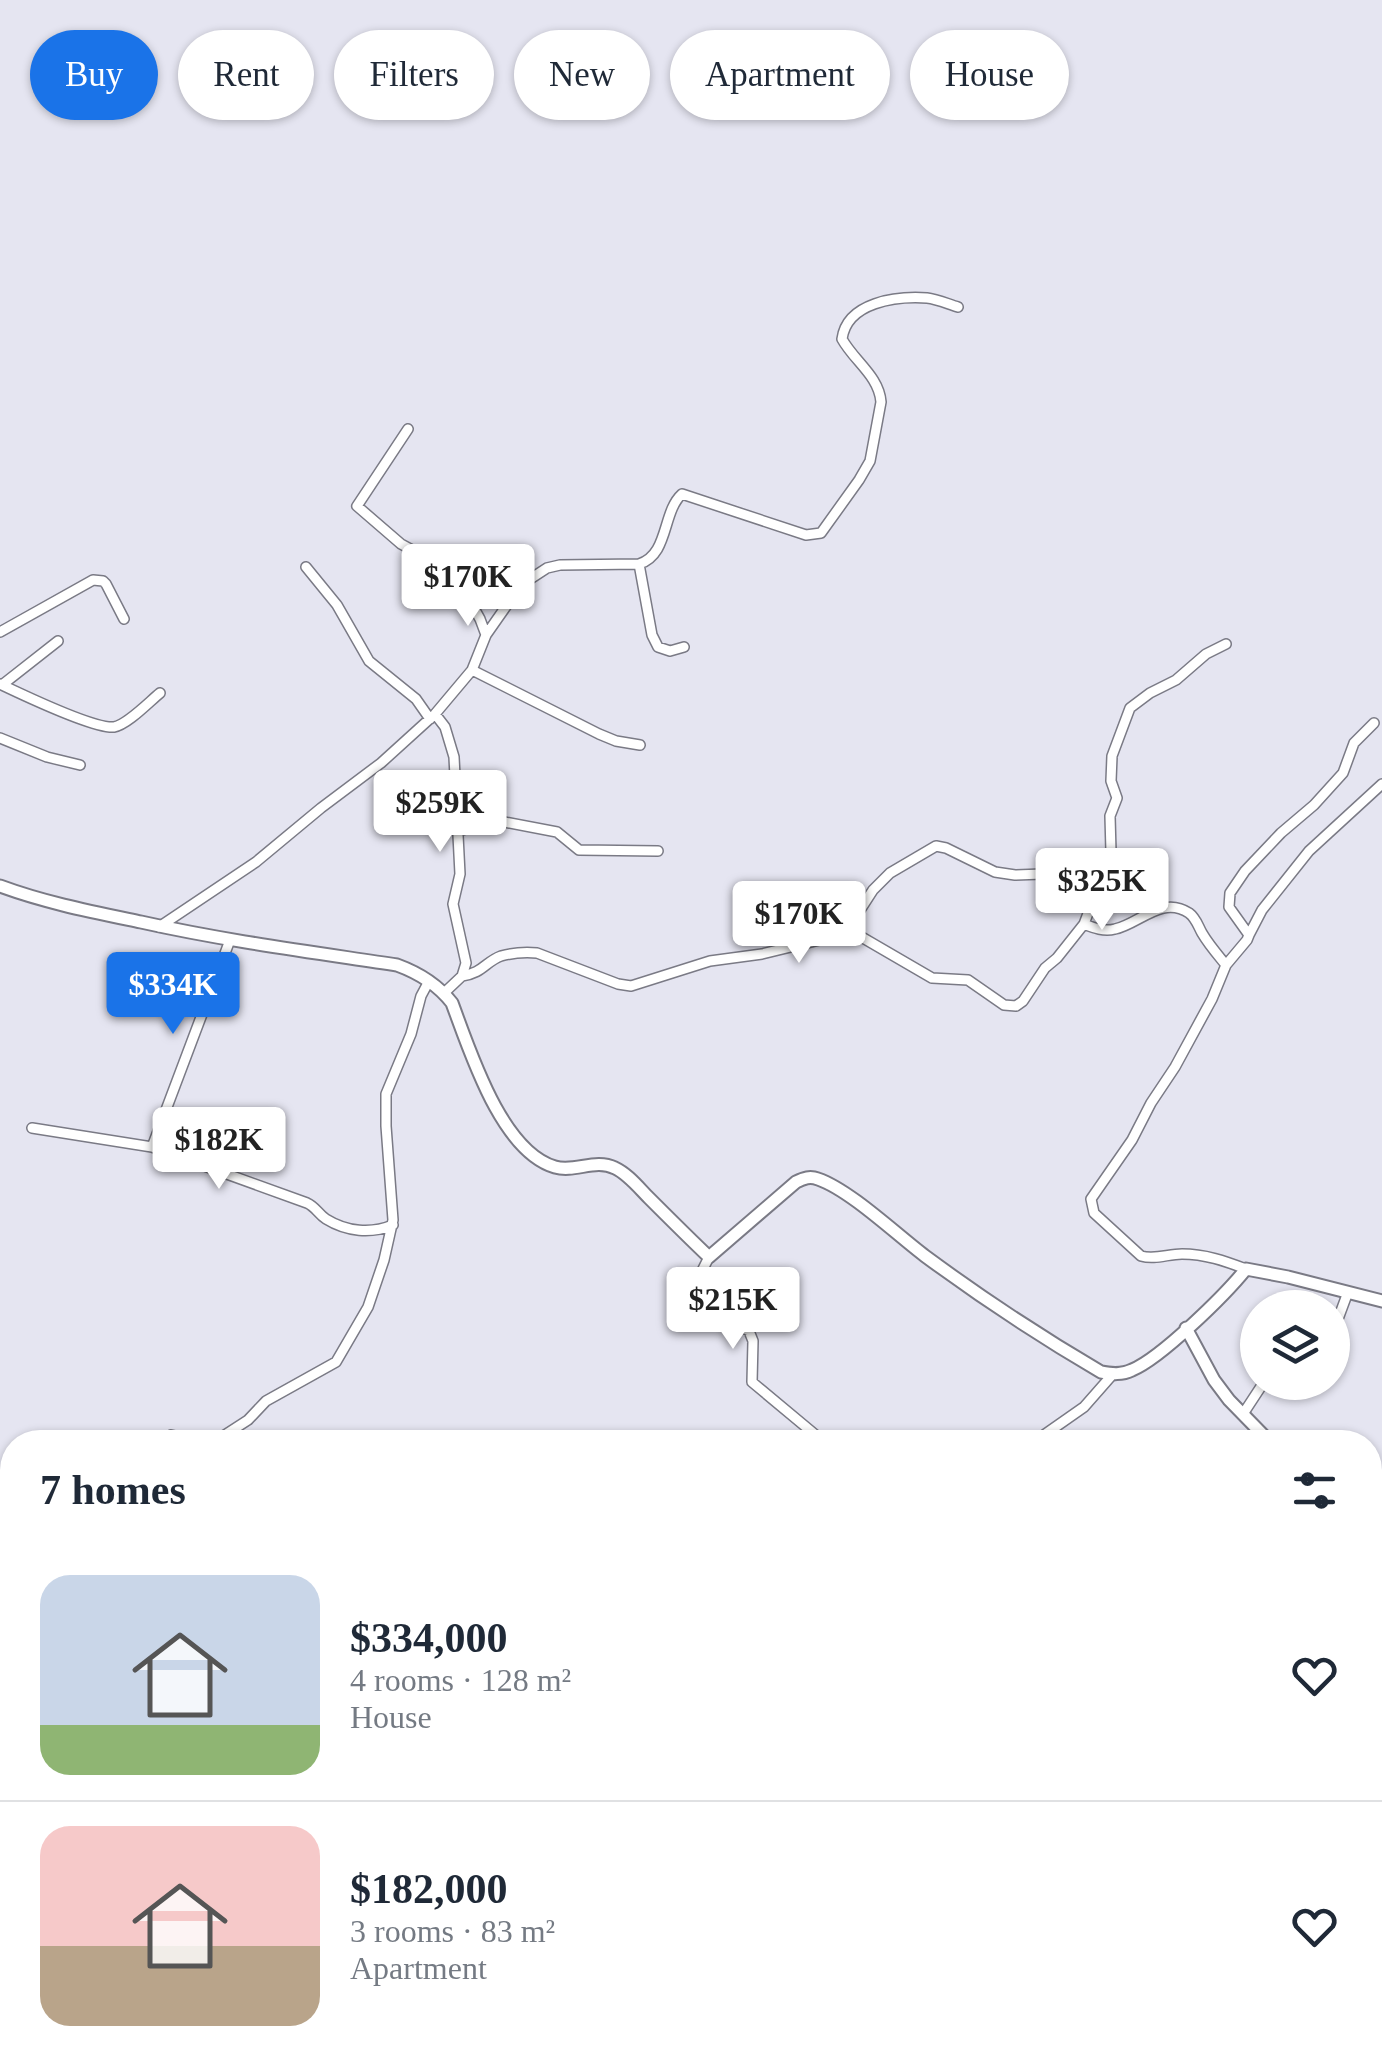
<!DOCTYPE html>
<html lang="en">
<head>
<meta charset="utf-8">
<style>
	body { margin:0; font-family:"Times New Roman",serif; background:#f2f2f3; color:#1f2937; height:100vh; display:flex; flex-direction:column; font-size:38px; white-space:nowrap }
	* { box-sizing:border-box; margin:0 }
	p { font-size:32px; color:#747a83 }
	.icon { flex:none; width:55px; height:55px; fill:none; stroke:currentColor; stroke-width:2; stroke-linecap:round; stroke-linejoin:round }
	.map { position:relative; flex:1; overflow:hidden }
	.details { position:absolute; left:0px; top:1430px; width:1382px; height:642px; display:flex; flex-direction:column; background:#fff; border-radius:40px 40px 0 0; box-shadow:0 2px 8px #0004 }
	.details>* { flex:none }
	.banner { position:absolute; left:30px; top:30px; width:1322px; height:90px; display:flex; gap:20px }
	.fabs { position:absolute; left:1240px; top:1290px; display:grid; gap:20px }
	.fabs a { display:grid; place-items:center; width:110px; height:110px; border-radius:50%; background:#fff; box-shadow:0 2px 8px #0004; font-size:50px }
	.price { position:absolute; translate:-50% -85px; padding:0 22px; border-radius:10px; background:#fff; color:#222; font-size:32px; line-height:65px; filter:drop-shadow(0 2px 5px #0008) }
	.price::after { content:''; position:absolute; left:50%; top:60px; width:30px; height:22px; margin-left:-15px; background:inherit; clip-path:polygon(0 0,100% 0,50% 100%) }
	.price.selected { background:#1a73e8; color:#fff }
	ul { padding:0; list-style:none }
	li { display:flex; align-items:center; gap:30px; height:250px; padding:0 40px }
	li+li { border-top:2px solid #e0e1e3 }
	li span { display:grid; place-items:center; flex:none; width:280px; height:200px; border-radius:30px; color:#555 }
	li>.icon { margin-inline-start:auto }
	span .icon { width:120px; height:120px; fill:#fffc; stroke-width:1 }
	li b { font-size:42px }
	h2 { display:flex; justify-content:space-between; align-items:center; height:120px; padding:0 40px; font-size:42px }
	.chip { padding:0 35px; border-radius:45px; background:#fff; box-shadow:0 2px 8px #0004; font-size:35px; line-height:90px }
	.chip.selected { background:#1a73e8; color:#fff }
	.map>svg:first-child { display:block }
</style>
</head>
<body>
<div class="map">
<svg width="1382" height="2072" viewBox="0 0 1382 2072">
	<rect width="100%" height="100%" fill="#e5e5f1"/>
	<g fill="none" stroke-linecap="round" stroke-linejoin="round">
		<defs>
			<path id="minor" d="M408 429 357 506 401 544 425 557 465 592 480 619 486 635
				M639 564 652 635 658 647 670 651 684 647
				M306 567 337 605 369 661 416 699 430 719
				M0 632 93 580 103 581 106 584 124 619
				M472 670 599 734 616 741 640 745
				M0 684C21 694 94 729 114 727 127 725 149 702 160 693
				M2 685 58 641
				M435 714 445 727 454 757 460 874 453 904 466 963 462 976 444 993
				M0 738 47 757 80 765
				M459 831 494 820 557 832 579 850 658 851
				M1084 924C1094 928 1104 932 1115 929 1139 924 1162 895 1189 913 1196 918 1198 926 1202 933 1209 945 1218 955 1226 965
				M159 927 256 862 321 808 381 763 435 714 472 670 486 635 521 585 547 568 560 565 639 564C669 555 662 512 682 494L806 535 821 533 859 480 870 461 881 402C879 376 854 361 842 339 847 302 896 296 927 298 937 299 948 304 958 307
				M846 928 932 978 968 980 1004 1005 1016 1006 1023 1001 1045 968 1057 958 1084 924 1111 852 1110 816 1117 798 1111 781 1112 756 1130 708 1150 693 1176 680 1206 654 1226 644
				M1249 935 1262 910 1309 851 1382 784
				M462 976C483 973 485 962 501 956 512 953 526 952 537 953L618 984 631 986 710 961 762 954 832 937 853 921 873 890 890 873 936 846 946 848 995 872 1015 875 1042 874 1058 861 1064 858 1106 866
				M32 1128 152 1147 307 1203C316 1207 318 1214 326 1219 347 1232 371 1234 393 1225
				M152 1147 230 940
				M709 1257 695 1285V1299L703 1307 749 1331 753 1341 752 1382 824 1442
				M1246 1269C1225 1261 1205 1254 1182 1254 1168 1254 1155 1260 1141 1256L1094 1213 1091 1199 1132 1140 1151 1103 1175 1067 1212 999 1226 965 1247 940 1249 935 1229 907 1230 893 1245 871 1281 833 1314 805 1343 773 1354 743 1374 723
				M1332 1345 1338 1319 1348 1292
				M1243 1414 1264 1382
				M171 1435 204 1442
				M214 1442 248 1420 266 1401 336 1362 368 1307 384 1260 393 1220 386 1126V1094L411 1034 421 996 429 981
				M1034 1442 1084 1407 1113 1374
				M1370 1701 1382 1682
				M1370 1769 1382 1768
				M1049 2060 1057 2072
				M1154 2060 1160 2072
				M1298 2060 1305 2072"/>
			<path id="tertiary" d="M0 886C46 903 93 912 141 922 226 941 311 952 397 965 419 973 438 985 452 1003 470 1051 501 1151 555 1167 575 1173 595 1158 615 1168 628 1174 639 1188 649 1198 669 1218 689 1238 709 1257L796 1182C804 1178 810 1176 818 1179 850 1190 897 1235 925 1256 982 1298 1041 1337 1101 1372 1112 1374 1122 1375 1132 1370 1161 1358 1225 1295 1246 1269L1288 1277 1382 1301
				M1186 1328 1214 1380 1229 1400 1270 1442
				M1370 1533 1382 1541
				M0 1592 12 1594
				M1370 2052 1382 2044
				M0 2056 12 2059
				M18 2060 38 2065 68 2060
				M96 2060 107 2072
				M572 2060 580 2072
				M1343 2072 1359 2060"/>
			<path id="trunk" d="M0 1658 12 1663
				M0 1674 12 1680
				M428 2060 432 2072
				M442 2060 446 2072"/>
		</defs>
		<use href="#minor" stroke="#7a7a85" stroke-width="12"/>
		<use href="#tertiary" stroke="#7a7a85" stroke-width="15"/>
		<use href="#trunk" stroke="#7a7a85" stroke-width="18"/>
		<use href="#minor" stroke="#fff" stroke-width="9"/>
		<use href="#tertiary" stroke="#fff" stroke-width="11"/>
		<use href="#trunk" stroke="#fff" stroke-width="14"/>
	</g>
</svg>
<div class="fabs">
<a><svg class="icon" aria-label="layers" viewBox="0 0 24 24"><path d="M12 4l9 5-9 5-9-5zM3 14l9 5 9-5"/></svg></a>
</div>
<b class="price" style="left:468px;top:629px">$170K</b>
<b class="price" style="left:440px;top:855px">$259K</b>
<b class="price" style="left:1102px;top:933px">$325K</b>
<b class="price" style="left:799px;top:966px">$170K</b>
<b class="price selected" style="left:173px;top:1037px">$334K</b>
<b class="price" style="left:219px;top:1192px">$182K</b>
<b class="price" style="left:733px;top:1352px">$215K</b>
<div class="banner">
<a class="chip selected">Buy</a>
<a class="chip">Rent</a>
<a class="chip">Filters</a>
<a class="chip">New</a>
<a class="chip">Apartment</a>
<a class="chip">House</a>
</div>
<section class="details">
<h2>7 homes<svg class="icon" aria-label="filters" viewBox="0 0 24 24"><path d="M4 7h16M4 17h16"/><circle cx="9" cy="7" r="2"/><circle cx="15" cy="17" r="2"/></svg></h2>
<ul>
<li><span style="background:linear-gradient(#c9d6e8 75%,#8fb573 0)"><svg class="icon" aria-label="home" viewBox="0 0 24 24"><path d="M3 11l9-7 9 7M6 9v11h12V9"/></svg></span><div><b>$334,000</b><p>4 rooms · 128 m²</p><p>House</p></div><svg class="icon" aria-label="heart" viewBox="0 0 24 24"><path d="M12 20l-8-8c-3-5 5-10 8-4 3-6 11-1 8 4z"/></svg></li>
<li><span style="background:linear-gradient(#f6c9c9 60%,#b9a48a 0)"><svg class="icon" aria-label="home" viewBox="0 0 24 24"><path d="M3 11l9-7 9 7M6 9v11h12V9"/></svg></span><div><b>$182,000</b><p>3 rooms · 83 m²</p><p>Apartment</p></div><svg class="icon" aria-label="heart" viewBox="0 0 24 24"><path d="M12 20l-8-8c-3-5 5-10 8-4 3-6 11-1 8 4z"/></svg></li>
</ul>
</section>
</div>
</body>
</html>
